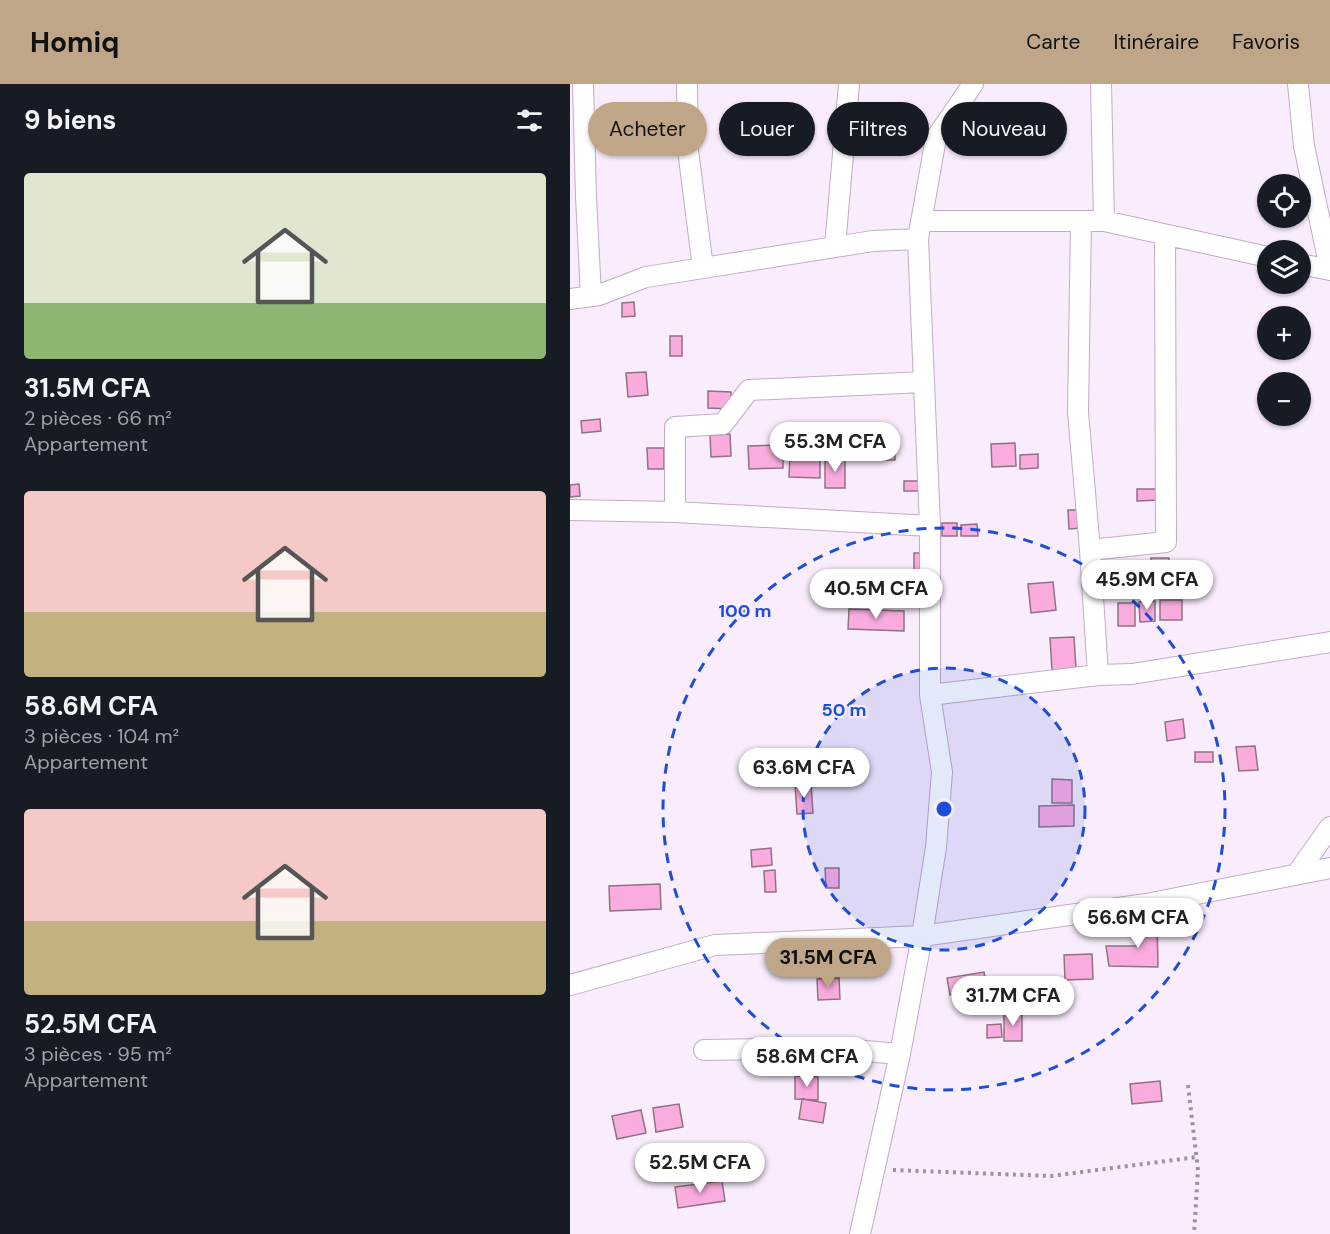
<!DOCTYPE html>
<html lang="fr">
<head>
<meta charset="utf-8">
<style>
	body { margin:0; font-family:"DM Sans",sans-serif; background:#20242c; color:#f1f3f6; height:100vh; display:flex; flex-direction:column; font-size:22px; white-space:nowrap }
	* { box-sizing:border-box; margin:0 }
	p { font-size:20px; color:#9ea1a6 }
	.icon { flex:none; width:33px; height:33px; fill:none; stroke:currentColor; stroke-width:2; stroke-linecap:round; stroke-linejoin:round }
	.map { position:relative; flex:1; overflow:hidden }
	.sheet { display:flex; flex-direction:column; background:#171b24; width:570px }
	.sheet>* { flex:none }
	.hud { position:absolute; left:18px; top:18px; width:570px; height:54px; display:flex; gap:12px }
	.controls { position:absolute; left:687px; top:90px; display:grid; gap:12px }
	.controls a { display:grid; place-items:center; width:54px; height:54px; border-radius:50%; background:#171b24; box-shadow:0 2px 4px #0004; font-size:30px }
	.price { position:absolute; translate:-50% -51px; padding:0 14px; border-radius:21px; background:#fff; color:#222; font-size:20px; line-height:39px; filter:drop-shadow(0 2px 3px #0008) }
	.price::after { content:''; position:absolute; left:50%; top:36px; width:18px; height:14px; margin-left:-9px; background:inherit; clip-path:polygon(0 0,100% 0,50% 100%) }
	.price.selected { background:#c0a688; color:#111 }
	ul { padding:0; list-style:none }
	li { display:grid; align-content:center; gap:12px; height:318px; padding:0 24px }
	li span { display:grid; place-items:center; height:186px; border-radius:6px; color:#555 }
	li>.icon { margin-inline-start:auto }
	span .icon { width:108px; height:108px; fill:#fffc; stroke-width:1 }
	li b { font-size:26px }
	h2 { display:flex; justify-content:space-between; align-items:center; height:72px; padding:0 24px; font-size:26px }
	.tag { padding:0 21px; border-radius:27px; background:#171b24; box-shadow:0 2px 4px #0004; font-size:21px; line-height:54px }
	.tag.selected { background:#c0a688; color:#111 }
	header { display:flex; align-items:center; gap:36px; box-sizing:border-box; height:84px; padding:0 30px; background:#c0a688; color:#111 }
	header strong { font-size:28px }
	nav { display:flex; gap:33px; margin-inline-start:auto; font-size:21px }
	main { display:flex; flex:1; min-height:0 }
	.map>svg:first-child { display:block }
</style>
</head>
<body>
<header>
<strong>Homiq</strong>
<nav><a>Carte</a><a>Itinéraire</a><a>Favoris</a></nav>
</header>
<main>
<section class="sheet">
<h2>9 biens<svg class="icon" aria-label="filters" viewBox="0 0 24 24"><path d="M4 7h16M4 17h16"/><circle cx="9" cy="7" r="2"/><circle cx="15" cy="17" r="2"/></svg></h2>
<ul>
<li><span style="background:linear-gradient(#dfe7d0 70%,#8fb573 0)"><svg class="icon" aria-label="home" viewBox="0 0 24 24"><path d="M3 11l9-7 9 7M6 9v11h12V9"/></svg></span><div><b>31.5M CFA</b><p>2 pièces · 66 m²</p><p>Appartement</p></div></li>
<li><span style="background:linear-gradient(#f6c9c9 65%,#c2b280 0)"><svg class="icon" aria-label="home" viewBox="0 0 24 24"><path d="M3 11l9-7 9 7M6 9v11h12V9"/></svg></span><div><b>58.6M CFA</b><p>3 pièces · 104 m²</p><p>Appartement</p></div></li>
<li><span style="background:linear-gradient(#f6c9c9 60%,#c2b280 0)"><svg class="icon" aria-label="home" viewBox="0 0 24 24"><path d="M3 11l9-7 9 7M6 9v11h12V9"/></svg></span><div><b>52.5M CFA</b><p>3 pièces · 95 m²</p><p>Appartement</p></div></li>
</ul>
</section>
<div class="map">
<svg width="760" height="1150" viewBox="0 0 760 1150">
	<rect width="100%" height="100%" fill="#f9ecfc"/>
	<path fill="#faacde" stroke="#8f7384" stroke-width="1.5" d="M64 218 65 232 52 233V219Z
		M100 252H112V272H100Z
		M76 288 78 311 58 313 56 289Z
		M138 307 161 308V325L138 324Z
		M30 335 31 347 12 349 11 337Z
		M160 350 161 372 141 373 140 351Z
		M296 351H325V376H296Z
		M445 359 446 382 422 383 421 360Z
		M213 361V384L179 385 178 362Z
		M77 364H94V385H78Z
		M220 370 250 371V394L219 393Z
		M468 370V384L450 385V371Z
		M255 374H275V404H255Z
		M334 397H353V407H334Z
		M9 400 10 412 0 413V401Z
		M567 405H588V416L567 417Z
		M498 426H510L511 444 499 445Z
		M372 439H387V452H372Z
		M407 440 408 452H391V441Z
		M344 469H358V499H344Z
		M581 474H599V495H581Z
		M483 498 486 526 461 529 458 500Z
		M590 516H612V536H590Z
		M585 517V537L570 538 569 518Z
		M548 519H565V542H548Z
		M279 525 334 527V547L278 545Z
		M504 553 506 585 482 586 480 554Z
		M613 635 615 654 597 657 595 638Z
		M685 662 688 686 669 687 666 663Z
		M625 668H643V678H625Z
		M482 695 502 696V719H482Z
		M225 700H241L243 729 227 730Z
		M504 721V742L469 743V722Z
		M201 764 202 781 182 783 181 766Z
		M255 784H269V804H256Z
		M205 786 206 808H195L194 787Z
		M90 800 91 825 40 827 39 802Z
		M587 837 588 883 539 882 536 862H568L565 838Z
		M522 870 523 895 495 896 494 871Z
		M414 888 417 905 380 911 377 894Z
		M269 894 270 915 248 916 247 895Z
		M434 929H452V957H434Z
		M431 940 432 953 417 954V941Z
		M216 966 236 967 235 979H215Z
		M188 970 212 971 211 982 188 981Z
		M225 992 248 993V1016L225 1015Z
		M590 997 592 1017 562 1020 560 1000Z
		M232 1015 256 1019 253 1039 229 1035Z
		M109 1020 113 1043 86 1048 83 1024Z
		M71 1026 76 1049 47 1055 42 1032Z
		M152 1097 155 1117 108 1124 105 1103Z"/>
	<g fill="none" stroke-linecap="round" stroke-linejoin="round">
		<defs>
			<path id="minor" d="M13 0 16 113 21 212
				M117 0 118 66 133 184
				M728 0 734 62 760 184
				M351 137H534L531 0
				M511 137 508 328 520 466 528 591
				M534 137 698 173
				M265 163 279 0
				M730 180 760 186
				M0 215 29 211 76 193 303 157 348 155
				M0 426 105 428 360 442
				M105 428V343L153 340 179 306 354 298
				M520 466 596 458 595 151
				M360 611V442L348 155 366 54 403 0
				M726 791 760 743
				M0 901 145 861 352 852 576 820 760 784
				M134 966 260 964 330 970
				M290 1150 330 970 352 852 366 763 372 688 360 611 528 591 562 590 760 558"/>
		</defs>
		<use href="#minor" stroke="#c1acc5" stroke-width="22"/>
		<path stroke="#9c929f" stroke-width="4" stroke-dasharray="3 4.5" stroke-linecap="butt" d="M618 1001 628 1086 624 1150
			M323 1086 481 1092 627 1073"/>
		<use href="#minor" stroke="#fff" stroke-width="20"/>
	</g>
	<circle cx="374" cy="725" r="141" fill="#1d4ed8" fill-opacity=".12"/>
	<g fill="none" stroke="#1d4ed8" stroke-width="3" stroke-dasharray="10 8">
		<circle cx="374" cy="725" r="141"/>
		<circle cx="374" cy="725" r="281"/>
	</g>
	<circle cx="374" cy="725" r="9" fill="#1d4ed8" stroke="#f9ecfc" stroke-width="3"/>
	<g font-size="18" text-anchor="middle" font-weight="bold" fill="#1d4ed8" stroke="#f9ecfc" stroke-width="4.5" stroke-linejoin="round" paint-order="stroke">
		<text x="175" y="533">100 m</text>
		<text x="274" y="632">50 m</text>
	</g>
</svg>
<div class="controls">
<a><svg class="icon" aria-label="locate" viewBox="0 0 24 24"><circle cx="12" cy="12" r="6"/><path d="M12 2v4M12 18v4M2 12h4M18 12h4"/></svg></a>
<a><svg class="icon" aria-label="layers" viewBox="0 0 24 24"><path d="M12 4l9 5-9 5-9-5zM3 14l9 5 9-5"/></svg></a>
<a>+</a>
<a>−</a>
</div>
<b class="price" style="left:265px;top:389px">55.3M CFA</b>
<b class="price" style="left:577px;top:527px">45.9M CFA</b>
<b class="price" style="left:306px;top:536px">40.5M CFA</b>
<b class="price" style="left:234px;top:715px">63.6M CFA</b>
<b class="price" style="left:568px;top:865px">56.6M CFA</b>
<b class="price selected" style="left:258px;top:905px">31.5M CFA</b>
<b class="price" style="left:443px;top:943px">31.7M CFA</b>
<b class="price" style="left:237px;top:1004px">58.6M CFA</b>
<b class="price" style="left:130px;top:1110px">52.5M CFA</b>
<div class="hud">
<a class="tag selected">Acheter</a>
<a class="tag">Louer</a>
<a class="tag">Filtres</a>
<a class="tag">Nouveau</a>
</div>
</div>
</main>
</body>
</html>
